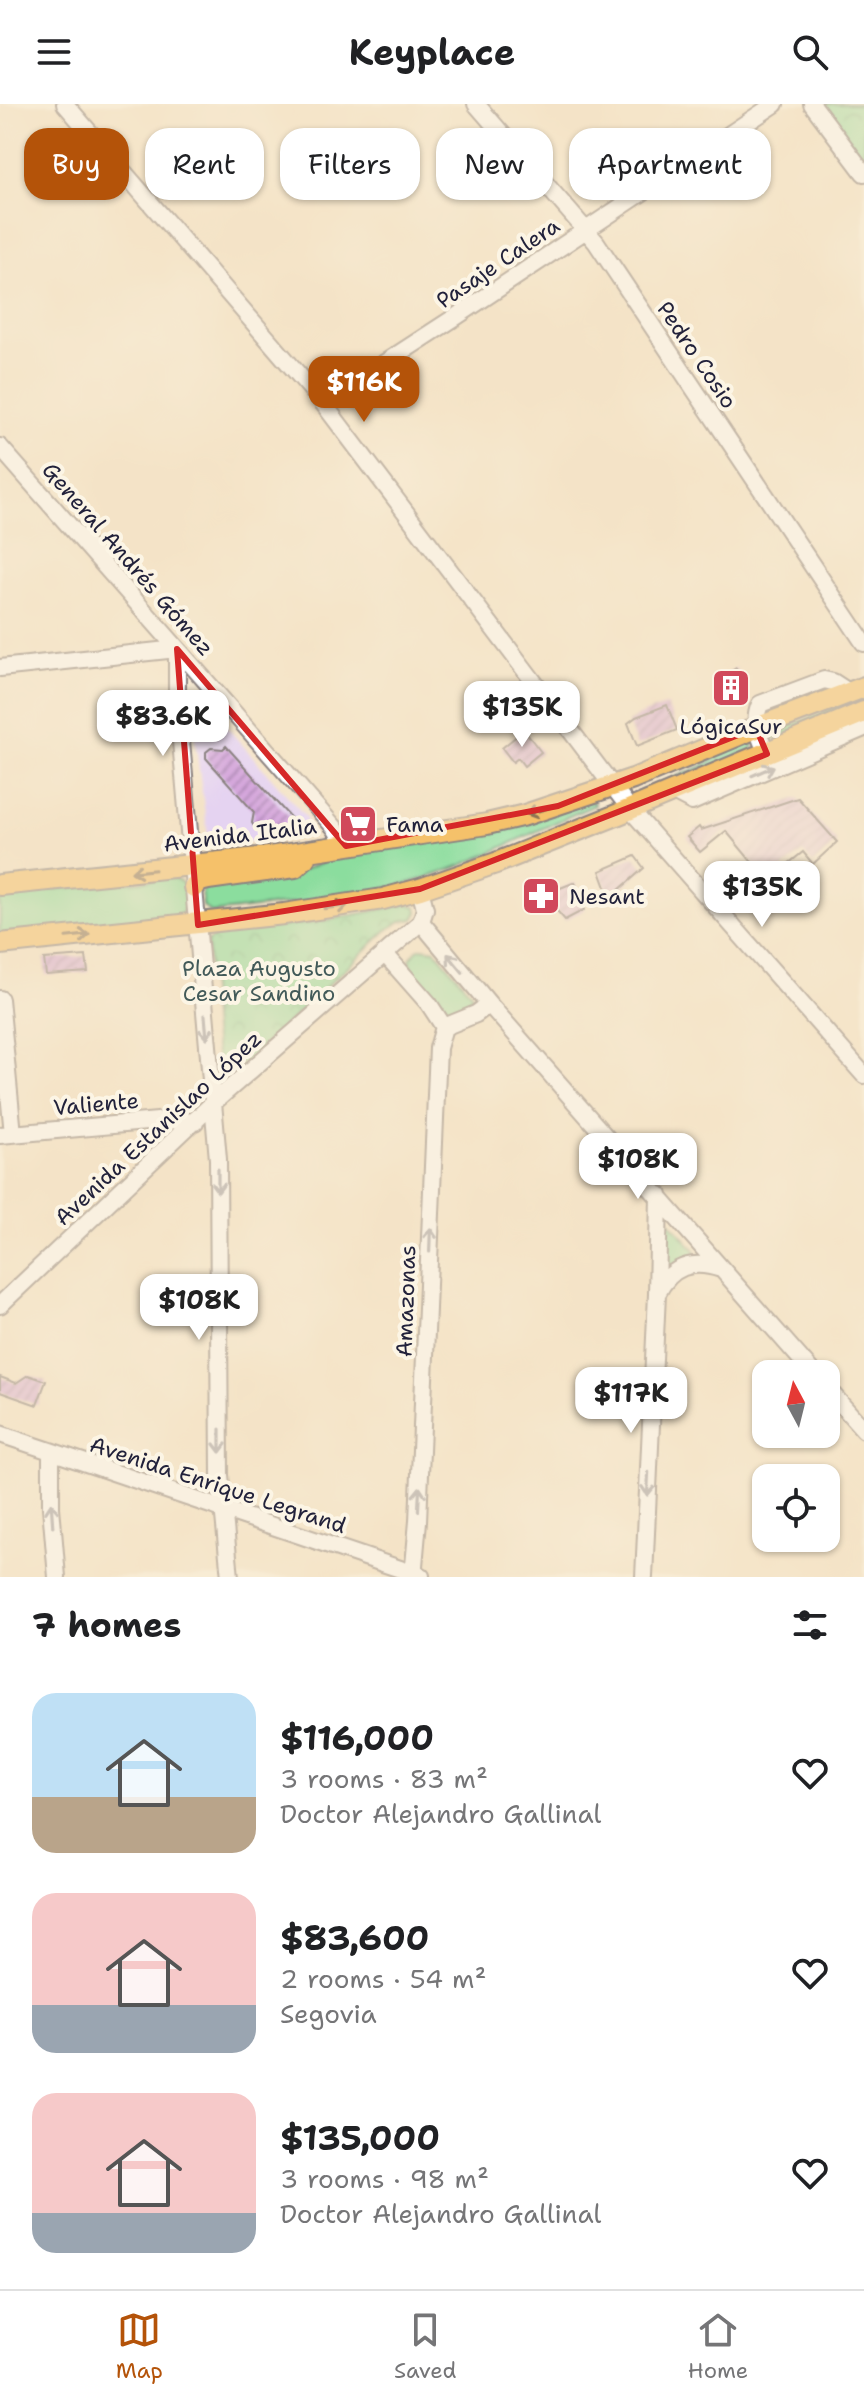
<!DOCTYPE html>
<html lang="en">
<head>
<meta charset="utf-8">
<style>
	body { margin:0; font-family:"Shantell Sans",sans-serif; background:#f6f6f6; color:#202124; height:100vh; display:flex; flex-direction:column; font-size:30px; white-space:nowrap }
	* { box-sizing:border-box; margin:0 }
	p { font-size:26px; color:#757577 }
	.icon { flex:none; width:44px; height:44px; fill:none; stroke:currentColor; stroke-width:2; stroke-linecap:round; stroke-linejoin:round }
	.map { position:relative; height:1473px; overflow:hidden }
	.details { display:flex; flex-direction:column; background:#fff; flex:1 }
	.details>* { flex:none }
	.top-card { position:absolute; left:24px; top:24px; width:816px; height:72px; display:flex; gap:16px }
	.needle { width:52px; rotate:353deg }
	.buttons { position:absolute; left:752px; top:1256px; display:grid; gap:16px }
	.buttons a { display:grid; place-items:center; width:88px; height:88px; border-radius:16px; background:#fff; box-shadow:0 2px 6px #0004; font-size:40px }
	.price { position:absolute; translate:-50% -68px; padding:0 18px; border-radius:16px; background:#fff; color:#222; font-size:26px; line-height:52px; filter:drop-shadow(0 2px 4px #0008) }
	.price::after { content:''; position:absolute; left:50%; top:48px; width:24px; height:18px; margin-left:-12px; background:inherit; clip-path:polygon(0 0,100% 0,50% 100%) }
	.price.on { background:#b45309; color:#fff }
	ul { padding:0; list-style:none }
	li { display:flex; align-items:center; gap:24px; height:200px; padding:0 32px }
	li span { display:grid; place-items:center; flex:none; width:224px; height:160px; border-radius:24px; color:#555 }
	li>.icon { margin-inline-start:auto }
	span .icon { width:96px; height:96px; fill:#fffc; stroke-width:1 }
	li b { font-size:34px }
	h2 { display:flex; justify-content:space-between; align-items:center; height:96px; padding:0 32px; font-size:34px }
	.pill { padding:0 28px; border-radius:24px; background:#fff; box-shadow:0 2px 6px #0004; font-size:28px; line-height:72px }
	.pill.on { background:#b45309; color:#fff }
	header { display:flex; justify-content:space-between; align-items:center; height:104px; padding:0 32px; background:#fff; font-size:36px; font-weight:700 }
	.menu { display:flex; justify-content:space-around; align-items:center; height:112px; border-top:2px solid #e0e0e0; background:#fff; font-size:22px; color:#757577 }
	.menu a { display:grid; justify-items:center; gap:4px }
	.menu .on { color:#b45309 }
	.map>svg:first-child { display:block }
</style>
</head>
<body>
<header><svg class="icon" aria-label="menu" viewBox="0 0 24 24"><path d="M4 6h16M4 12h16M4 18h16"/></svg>Keyplace<svg class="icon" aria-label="search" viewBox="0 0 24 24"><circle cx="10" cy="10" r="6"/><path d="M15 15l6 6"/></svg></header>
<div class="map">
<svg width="864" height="1473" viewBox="0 0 864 1473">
	<defs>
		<pattern id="park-crowns" width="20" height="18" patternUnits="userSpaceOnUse" patternTransform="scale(2)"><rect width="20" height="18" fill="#8bdd9e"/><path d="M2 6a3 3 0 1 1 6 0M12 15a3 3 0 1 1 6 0" fill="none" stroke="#78bd89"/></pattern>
		<pattern id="building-hatch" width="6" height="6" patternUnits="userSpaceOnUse" patternTransform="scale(2)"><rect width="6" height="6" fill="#d4a5dc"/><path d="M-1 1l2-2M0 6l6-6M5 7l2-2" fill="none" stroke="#ac86b4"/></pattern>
	</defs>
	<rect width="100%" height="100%" fill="#fcf5e5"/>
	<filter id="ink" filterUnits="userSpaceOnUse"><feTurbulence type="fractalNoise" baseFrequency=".0125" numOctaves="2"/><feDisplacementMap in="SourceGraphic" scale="16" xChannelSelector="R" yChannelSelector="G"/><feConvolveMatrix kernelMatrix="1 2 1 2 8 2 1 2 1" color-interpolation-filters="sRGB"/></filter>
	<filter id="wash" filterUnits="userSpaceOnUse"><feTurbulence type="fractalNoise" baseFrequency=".006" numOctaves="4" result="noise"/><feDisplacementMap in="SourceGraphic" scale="32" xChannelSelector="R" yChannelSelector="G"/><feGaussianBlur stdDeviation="1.8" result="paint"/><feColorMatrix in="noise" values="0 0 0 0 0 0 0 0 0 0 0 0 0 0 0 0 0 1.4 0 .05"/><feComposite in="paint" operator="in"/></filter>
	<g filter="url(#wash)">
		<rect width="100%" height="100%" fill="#f4e3c7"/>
		<path fill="#e5d3f1" d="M208 608 215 610 306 713 308 732 266 739 265 735 218 742 209 739 193 620 200 609Z"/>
		<path fill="#8bdd9e" stroke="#56806c" stroke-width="2" d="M864 592V598L770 637 764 632Z
			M748 637 754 640 753 645 640 690 641 687 699 663Z
			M593 697 595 701C534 726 477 760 413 778 348 795 279 801 212 809L203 802 202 787 207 782 298 768 332 754Z
			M172 774C187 777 186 788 188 801L179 812 0 830V790Z
			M422 844 435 846 472 890 470 904 457 910C442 907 411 871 410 855L417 846Z
			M669 1117 696 1147 692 1153 670 1161 664 1160V1120Z"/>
		<path fill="url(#park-crowns)" stroke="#56806c" stroke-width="2" d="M822 0H864V54Z
			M408 800 417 803 418 808 414 815 401 817 386 827 241 962C233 964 224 966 218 958 212 948 209 857 207 838L216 831 224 829 313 819Z"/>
		<g id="blocks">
			<path fill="url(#building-hatch)" d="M736 564 745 592 724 601 716 577Z
				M667 601 677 626 637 642 628 619 636 613Z
				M524 626 541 648 524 662 518 654 513 658 502 644Z
				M226 642 296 720 283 731 280 727 275 732 267 723 254 722 252 719 254 708 206 654V648L211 644 223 645Z
				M798 694 837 738 813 760 803 748 783 764 786 768 771 781 726 727 700 748 687 733 699 723 701 726Z
				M635 752 644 764 610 794 600 767Z
				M575 778 584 806 565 816 543 791Z
				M86 852 88 868 46 871 44 855Z
				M28 1271 46 1277 37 1301 0 1288V1273L16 1279Z"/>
		</g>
	</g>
	<g filter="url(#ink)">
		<use href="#blocks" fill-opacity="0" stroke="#8b8281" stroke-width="2"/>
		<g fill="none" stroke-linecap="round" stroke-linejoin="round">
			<defs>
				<path id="minor" d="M65 0 323 299 630 705 864 971
					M476 0 596 138 864 539
					M812 0 864 69
					M323 299 457 212 775 0
					M0 343 335 724 346 742
					M0 564 177 545V592L218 1055 220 1371 230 1473
					M767 650C759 631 752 619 760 600L824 576 833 578 850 589
					M671 687 692 698 864 624
					M421 818 489 900 814 1270
					M385 850 429 900 444 923 438 944 418 1417 413 1473
					M0 895 13 1030
					M444 923 476 910 489 900
					M0 1031 169 1016 195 1018
					M659 1091 657 1190C671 1162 692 1155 721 1165
					M0 1201 213 999 421 818 425 805 420 785
					M826 1283 864 1326
					M0 1330 421 1472
					M51 1349V1403L57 1473
					M644 1473 657 1190"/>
				<path id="major" d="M0 781 269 753 487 720 525 711 633 675 756 624 864 583
					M194 783 200 777 208 775 295 763 305 754
					M0 840 284 810 383 795 420 785 496 759 614 712 864 608"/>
			</defs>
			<use href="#minor" stroke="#8b8281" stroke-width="20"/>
			<use href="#major" stroke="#8b8281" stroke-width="24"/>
			<use href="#minor" stroke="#fff" stroke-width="16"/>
			<use href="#major" stroke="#f5c16b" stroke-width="20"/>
		</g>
		<defs><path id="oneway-shaft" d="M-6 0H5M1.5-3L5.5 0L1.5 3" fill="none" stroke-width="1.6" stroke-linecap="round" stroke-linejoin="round" transform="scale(2)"/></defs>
		<g stroke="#9c9ca7">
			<use href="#oneway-shaft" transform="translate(763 667) rotate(-23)"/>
			<use href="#oneway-shaft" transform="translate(455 859) rotate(-130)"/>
			<use href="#oneway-shaft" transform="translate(206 923) rotate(85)"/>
			<use href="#oneway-shaft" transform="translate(218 1077) rotate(90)"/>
			<use href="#oneway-shaft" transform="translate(430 1136) rotate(-88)"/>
			<use href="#oneway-shaft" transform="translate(220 1337) rotate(90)"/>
			<use href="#oneway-shaft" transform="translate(648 1380) rotate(93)"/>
			<use href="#oneway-shaft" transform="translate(419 1395) rotate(-87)"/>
			<use href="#oneway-shaft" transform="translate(52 1411) rotate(-94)"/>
		</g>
		<g stroke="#8c7253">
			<use href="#oneway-shaft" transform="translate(538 707) rotate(164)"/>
			<use href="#oneway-shaft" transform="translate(143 767) rotate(174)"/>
			<use href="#oneway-shaft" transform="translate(336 803) rotate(-8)"/>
			<use href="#oneway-shaft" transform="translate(78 832) rotate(-6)"/>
		</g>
	</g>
	<path d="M0 0H864V1473H0ZM177 545 346 742 558 702 756 624 767 650 420 785 198 821Z" fill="#f4e3c7" fill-opacity=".55" fill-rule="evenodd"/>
	<path fill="none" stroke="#d62828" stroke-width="6" stroke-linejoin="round" d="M177 545 346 742 558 702 756 624 767 650 420 785 198 821Z"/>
	<defs>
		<symbol id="building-square" viewBox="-11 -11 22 22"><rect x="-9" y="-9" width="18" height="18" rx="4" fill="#d1495b" stroke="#fcf5e5"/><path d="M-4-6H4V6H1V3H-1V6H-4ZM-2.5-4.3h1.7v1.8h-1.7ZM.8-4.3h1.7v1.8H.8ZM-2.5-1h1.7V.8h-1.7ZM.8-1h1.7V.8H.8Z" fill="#fff"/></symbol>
		<symbol id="supermarket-square" viewBox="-11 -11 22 22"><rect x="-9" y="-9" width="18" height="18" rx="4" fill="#d1495b" stroke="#fcf5e5"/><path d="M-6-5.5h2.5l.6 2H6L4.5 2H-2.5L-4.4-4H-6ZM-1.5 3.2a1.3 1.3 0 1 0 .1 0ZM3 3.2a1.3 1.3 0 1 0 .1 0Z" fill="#fff"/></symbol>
		<symbol id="pharmacy-square" viewBox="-11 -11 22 22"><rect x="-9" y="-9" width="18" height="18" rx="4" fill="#d1495b" stroke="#fcf5e5"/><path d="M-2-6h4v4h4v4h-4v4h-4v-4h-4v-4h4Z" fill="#fff"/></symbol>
	</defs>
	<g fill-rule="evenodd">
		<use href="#building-square" x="709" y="562" width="44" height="44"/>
		<use href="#supermarket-square" x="336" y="698" width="44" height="44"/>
		<use href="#pharmacy-square" x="519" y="770" width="44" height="44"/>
	</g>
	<g text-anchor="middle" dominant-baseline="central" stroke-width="8" stroke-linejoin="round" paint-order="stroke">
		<g font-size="22" fill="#22223b" stroke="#fcf5e5">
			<text transform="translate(498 159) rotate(-34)">Pasaje Calera</text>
			<text transform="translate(697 251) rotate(56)">Pedro Cosio</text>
			<text transform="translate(128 455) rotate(49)">General Andrés Gómez</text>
			<text transform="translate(240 731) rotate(-7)">Avenida Italia</text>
			<text transform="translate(96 1000) rotate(-5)">Valiente</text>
			<text transform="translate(158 1024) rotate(-43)">Avenida Estanislao López</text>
			<text transform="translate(406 1197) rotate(-88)">Amazonas</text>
			<text transform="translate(218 1381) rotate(18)">Avenida Enrique Legrand</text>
		</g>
		<g font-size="22" fill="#22223b" stroke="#fcf5e5" text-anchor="start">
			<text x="731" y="622" text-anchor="middle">LógicaSur</text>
			<text x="386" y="720">Fama</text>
			<text x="569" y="792">Nesant</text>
		</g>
		<g font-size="22" fill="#425a59" stroke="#fcf5e5">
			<text x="259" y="864">Plaza Augusto<tspan x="259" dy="25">Cesar Sandino</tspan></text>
		</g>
	</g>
</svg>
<div class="buttons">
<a><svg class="needle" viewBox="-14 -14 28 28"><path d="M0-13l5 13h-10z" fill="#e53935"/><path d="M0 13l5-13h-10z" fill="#757577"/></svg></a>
<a><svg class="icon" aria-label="locate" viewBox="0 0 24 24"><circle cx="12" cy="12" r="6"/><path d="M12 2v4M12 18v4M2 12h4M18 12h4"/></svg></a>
</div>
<b class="price on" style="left:364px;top:320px">$116K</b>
<b class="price" style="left:522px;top:645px">$135K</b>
<b class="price" style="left:163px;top:654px">$83.6K</b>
<b class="price" style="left:762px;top:825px">$135K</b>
<b class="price" style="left:638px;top:1097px">$108K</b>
<b class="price" style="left:199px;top:1238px">$108K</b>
<b class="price" style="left:631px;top:1331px">$117K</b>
<div class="top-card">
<a class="pill on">Buy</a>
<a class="pill">Rent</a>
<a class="pill">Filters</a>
<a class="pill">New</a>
<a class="pill">Apartment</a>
</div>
</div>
<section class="details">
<h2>7 homes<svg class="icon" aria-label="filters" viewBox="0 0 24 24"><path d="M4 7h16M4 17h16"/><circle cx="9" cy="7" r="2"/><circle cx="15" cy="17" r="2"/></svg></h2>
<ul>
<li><span style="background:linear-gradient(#bfe0f5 65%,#b9a48a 0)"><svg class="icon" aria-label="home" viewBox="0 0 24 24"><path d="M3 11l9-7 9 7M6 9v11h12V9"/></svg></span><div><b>$116,000</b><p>3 rooms · 83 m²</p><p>Doctor Alejandro Gallinal</p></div><svg class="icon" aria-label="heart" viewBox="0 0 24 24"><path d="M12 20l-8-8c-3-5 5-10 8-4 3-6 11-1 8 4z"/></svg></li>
<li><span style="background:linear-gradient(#f6c9c9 70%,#9aa5b1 0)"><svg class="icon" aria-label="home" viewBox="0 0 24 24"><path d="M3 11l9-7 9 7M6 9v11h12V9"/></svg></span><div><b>$83,600</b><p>2 rooms · 54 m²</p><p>Segovia</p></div><svg class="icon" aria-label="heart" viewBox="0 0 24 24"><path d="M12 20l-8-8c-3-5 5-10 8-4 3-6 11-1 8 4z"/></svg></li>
<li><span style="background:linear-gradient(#f6c9c9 75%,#9aa5b1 0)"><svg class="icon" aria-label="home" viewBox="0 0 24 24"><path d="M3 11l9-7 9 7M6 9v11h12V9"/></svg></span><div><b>$135,000</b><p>3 rooms · 98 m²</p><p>Doctor Alejandro Gallinal</p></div><svg class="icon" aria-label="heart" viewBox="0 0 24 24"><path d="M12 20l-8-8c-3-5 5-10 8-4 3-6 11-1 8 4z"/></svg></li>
</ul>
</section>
<nav class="menu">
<a class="on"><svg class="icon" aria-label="map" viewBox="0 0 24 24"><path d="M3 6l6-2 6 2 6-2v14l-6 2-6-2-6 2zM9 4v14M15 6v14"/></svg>Map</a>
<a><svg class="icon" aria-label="saved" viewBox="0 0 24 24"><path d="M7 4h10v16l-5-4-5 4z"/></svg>Saved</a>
<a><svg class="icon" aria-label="home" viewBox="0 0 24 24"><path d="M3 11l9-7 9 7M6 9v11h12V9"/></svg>Home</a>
</nav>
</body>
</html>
